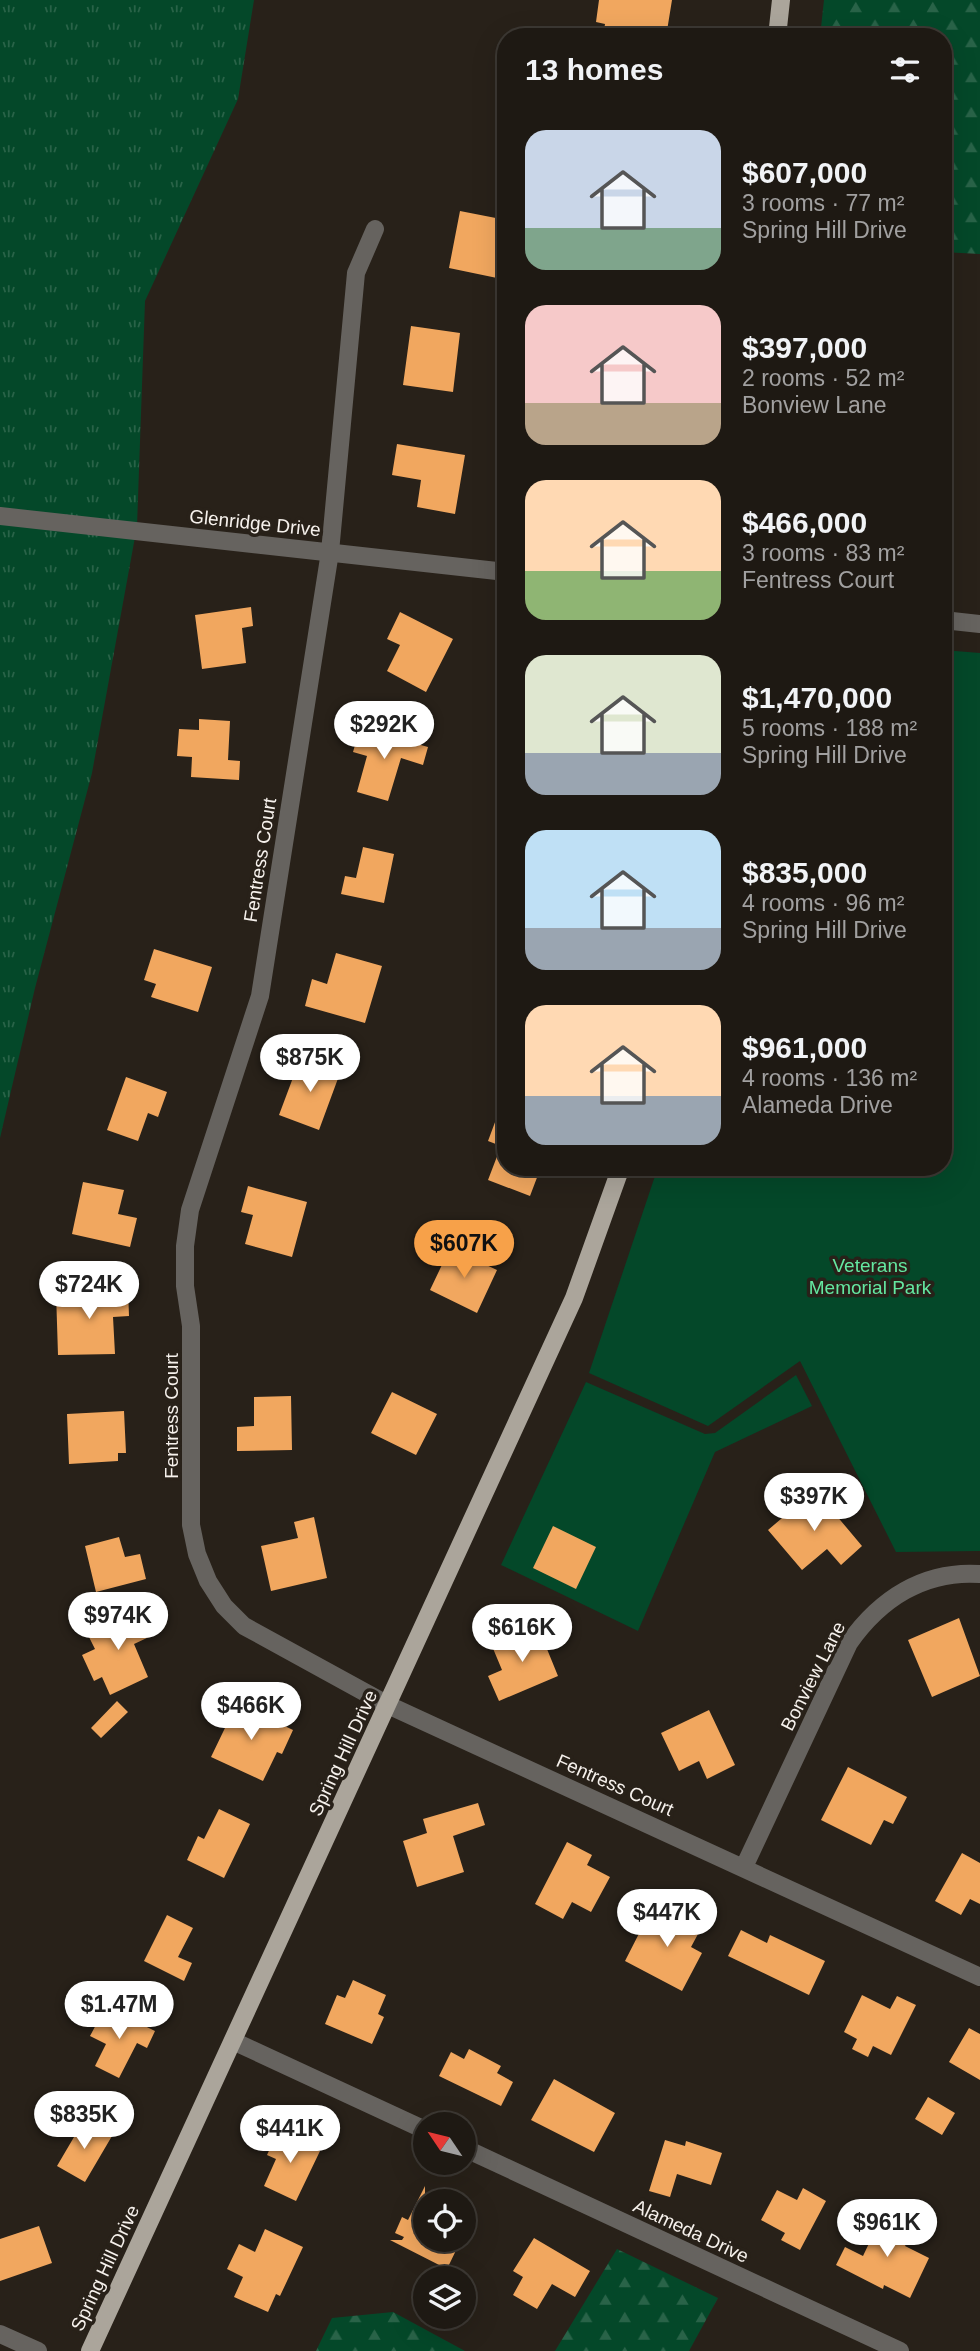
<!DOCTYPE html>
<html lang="en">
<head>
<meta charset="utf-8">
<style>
	body { margin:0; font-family:Arial,sans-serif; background:#2b2621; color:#f1f3f6; height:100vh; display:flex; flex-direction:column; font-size:26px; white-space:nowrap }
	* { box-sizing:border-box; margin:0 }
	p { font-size:23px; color:#a1a0a0 }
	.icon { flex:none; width:38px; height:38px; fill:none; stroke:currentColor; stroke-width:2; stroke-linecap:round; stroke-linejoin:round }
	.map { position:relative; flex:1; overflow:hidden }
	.panel { position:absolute; left:497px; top:28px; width:455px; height:1148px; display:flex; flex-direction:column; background:#1e1913; border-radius:28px; box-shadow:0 7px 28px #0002,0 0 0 2px #3c3833 }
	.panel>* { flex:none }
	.needle { width:46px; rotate:305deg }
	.tools { position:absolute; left:413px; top:2112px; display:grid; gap:14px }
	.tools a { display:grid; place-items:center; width:63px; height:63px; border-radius:50%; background:#1e1913; box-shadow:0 7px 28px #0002,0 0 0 2px #3c3833; font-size:35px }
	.price { position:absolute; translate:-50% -60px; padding:0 16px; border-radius:24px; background:#fff; color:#222; font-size:23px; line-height:46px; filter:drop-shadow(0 2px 4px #0008) }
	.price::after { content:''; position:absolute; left:50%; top:42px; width:21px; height:16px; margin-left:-10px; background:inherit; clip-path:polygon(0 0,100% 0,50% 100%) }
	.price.on { background:#f7a149; color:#111 }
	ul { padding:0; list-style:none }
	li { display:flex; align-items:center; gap:21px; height:175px; padding:0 28px }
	li span { display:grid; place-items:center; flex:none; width:196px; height:140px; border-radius:21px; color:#555 }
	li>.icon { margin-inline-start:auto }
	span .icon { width:84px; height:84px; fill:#fffc; stroke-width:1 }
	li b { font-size:30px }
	h2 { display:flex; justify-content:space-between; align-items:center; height:84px; padding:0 28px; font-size:30px }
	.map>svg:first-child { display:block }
</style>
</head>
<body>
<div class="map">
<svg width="980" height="2351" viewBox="0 0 980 2351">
	<defs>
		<pattern id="grass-tufts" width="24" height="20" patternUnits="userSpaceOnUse" patternTransform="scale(1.75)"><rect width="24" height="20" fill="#044829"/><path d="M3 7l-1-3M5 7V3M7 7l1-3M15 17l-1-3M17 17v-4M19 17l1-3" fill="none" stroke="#296348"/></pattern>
		<pattern id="forest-firs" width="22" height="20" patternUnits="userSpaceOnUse" patternTransform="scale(1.75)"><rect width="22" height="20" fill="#044829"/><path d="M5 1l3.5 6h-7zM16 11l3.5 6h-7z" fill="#296348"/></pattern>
	</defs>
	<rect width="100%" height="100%" fill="#282119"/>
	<path fill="url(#grass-tufts)" d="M0 0H254L238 99 145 301 137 526 92 773 35 988 0 1138Z"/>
	<path fill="url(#forest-firs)" d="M824 0H980V254L943 252V37H820Z
		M617 2249 718 2298 689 2351H555Z
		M393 2312 465 2351H316L332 2318Z"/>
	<path fill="#044829" d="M943 650 980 653V1551L896 1552 800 1361 708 1426 589 1373 658 1167H943Z
		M796 1375 812 1406 715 1452 638 1631 501 1565 586 1382 705 1434 715 1433Z"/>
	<path fill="#f1a75f" d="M599 0H672L666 37H603L605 24 596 22Z
		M460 211 506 220V256L501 255 497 278 449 268Z
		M411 326 460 333 453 392 403 385Z
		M397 444 465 455 455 514 417 507 421 480 392 475Z
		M251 607 253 626 242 628 246 663 202 669 195 615Z
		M400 612 453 639 426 692 387 671 400 645 387 639Z
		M199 719 230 721 228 760 240 761 239 780 191 777 192 757 177 756 179 729 199 730Z
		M360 728 428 747 423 765 401 758 388 801 357 792 367 756 353 752Z
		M363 847 394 854 384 903 341 894 345 876 356 878Z
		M154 949 212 967 198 1012 151 997 156 984 144 980Z
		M336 953 382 966 365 1023 305 1006 312 979 327 984Z
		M300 1059 340 1073 319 1130 279 1115Z
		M126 1077 167 1092 158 1117 148 1113 138 1141 107 1130Z
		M504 1098 506 1167H541L530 1196 488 1180 501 1146 488 1141Z
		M83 1182 124 1190 118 1214 137 1218 130 1247 72 1234Z
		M248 1186 307 1202 292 1257 245 1244 253 1215 241 1212Z
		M450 1248 497 1270 477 1313 430 1290Z
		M128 1289 129 1316 113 1317 115 1354 58 1355 56 1292Z
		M392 1392 437 1414 416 1455 371 1433Z
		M291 1396 292 1450 237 1451V1427L254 1426V1397Z
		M124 1411 126 1453H118V1461L69 1464 67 1414Z
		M815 1490 862 1546 841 1565 827 1549 802 1570 768 1530Z
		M314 1517 327 1578 271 1591 261 1546 298 1538 294 1522Z
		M553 1526 596 1547 576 1589 533 1568Z
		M119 1537 125 1557 140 1554 146 1579 96 1592 85 1546Z
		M135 1606 149 1637 134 1644 148 1677 110 1695 102 1677 94 1681 82 1655 95 1649 88 1635 112 1625 108 1617Z
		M959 1618 980 1676 932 1697 908 1640Z
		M538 1627 558 1676 499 1701 488 1676 502 1670 492 1646Z
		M117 1701 128 1712 101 1738 91 1728Z
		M237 1703 293 1730 282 1754 277 1752 263 1781 211 1757Z
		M709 1710 735 1765 707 1779 699 1761 679 1771 661 1733Z
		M848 1767 907 1797 893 1824 884 1820 871 1845 821 1820Z
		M478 1803 485 1825 453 1836 464 1872 417 1887 403 1841 427 1833 423 1819Z
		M219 1809 250 1824 224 1878 187 1860 198 1836 204 1839Z
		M567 1842 592 1855 587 1865 610 1877 591 1912 572 1902 563 1919 535 1904Z
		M962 1853 980 1863V1904L970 1899 961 1915 935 1901Z
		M686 1911 705 1921 691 1947 702 1953 682 1991 625 1961 650 1912 677 1926Z
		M167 1915 193 1928 178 1957 192 1963 184 1981 144 1961Z
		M741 1930 767 1943 770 1935 825 1961 809 1995 728 1956Z
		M353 1980 386 1995 378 2014 384 2017 372 2044 325 2024 337 1995 345 1998Z
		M862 1995 890 2009 897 1996 916 2005 891 2055 873 2046 868 2057 852 2049 857 2039 844 2032Z
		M110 2009 155 2031 147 2048 137 2043 119 2078 95 2066 106 2044 90 2036 98 2021 103 2023Z
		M969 2028 980 2034V2080L949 2062Z
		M469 2049 501 2066 497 2073 513 2082 501 2106 439 2076 451 2052 464 2059Z
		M554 2079 615 2113 594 2152 531 2120Z
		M928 2097 955 2113 942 2135 915 2119Z
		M84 2120 112 2136 85 2182 57 2166Z
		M278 2131 320 2151 296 2201 264 2186 276 2159 267 2155Z
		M665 2140 685 2146 686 2141 722 2153 711 2185 677 2174 670 2197 649 2191Z
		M425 2186V2240H461L447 2269 390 2240H402L404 2237 395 2233 402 2217 408 2220Z
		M803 2188 826 2201 800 2250 781 2240 785 2233 761 2220 777 2190 797 2200Z
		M882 2216 913 2230 905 2246 929 2258 910 2298 884 2285 883 2289 836 2265 845 2247 863 2256Z
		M39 2226 52 2263 0 2281V2239Z
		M265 2229 303 2247 280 2296 276 2294 268 2312 234 2297 243 2277 227 2269 239 2244 255 2252Z
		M534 2238 590 2271 575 2297 552 2284 537 2309 513 2295 523 2277 513 2271Z"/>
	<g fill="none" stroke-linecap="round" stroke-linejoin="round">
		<path stroke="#66635f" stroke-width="18" d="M375 229 356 273 330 552 260 996 190 1210 185 1246V1286L191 1326V1525L197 1554 208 1581 224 1606 244 1626 388 1705 980 1977
			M0 516 506 572
			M943 620 980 624
			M744 1867 849 1643C880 1599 924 1570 980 1574
			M233 2041 425 2130
			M464 2148 900 2351
			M0 2334 38 2351"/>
		<path stroke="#aba59b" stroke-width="18" d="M777 37 781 0
			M90 2351 574 1298 621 1167"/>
	</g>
	<g text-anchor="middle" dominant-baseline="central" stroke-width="7" stroke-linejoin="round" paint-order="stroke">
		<g font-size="19" fill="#f6f1ec" stroke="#282119">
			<text transform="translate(255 523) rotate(6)">Glenridge Drive</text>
			<text transform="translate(260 860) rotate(-81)">Fentress Court</text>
			<text transform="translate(171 1416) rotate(-90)">Fentress Court</text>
			<text transform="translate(813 1676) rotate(-63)">Bonview Lane</text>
			<text transform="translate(343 1753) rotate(-65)">Spring Hill Drive</text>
			<text transform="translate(615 1785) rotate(24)">Fentress Court</text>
			<text transform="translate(691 2231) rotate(25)">Alameda Drive</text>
			<text transform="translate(105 2268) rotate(-65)">Spring Hill Drive</text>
		</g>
		<g font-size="19" fill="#64e8a1" stroke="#282119">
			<text x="870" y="1265">Veterans<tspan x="870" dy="22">Memorial Park</tspan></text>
		</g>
	</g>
</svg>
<div class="tools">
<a><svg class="needle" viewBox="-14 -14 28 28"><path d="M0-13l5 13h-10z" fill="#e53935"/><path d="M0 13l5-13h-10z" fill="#a1a0a0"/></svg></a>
<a><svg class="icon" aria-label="locate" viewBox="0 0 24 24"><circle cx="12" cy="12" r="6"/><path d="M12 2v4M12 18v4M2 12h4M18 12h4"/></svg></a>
<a><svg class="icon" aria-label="layers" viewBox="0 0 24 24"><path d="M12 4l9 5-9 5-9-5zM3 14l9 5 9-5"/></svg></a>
</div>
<b class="price" style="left:384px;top:761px">$292K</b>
<b class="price" style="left:310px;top:1094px">$875K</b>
<b class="price on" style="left:464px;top:1280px">$607K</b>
<b class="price" style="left:89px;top:1321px">$724K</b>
<b class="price" style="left:814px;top:1533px">$397K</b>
<b class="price" style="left:118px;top:1652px">$974K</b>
<b class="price" style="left:522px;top:1664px">$616K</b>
<b class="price" style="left:251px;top:1742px">$466K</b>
<b class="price" style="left:667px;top:1949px">$447K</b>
<b class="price" style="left:119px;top:2041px">$1.47M</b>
<b class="price" style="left:84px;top:2151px">$835K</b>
<b class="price" style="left:290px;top:2165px">$441K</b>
<b class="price" style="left:887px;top:2259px">$961K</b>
<section class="panel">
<h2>13 homes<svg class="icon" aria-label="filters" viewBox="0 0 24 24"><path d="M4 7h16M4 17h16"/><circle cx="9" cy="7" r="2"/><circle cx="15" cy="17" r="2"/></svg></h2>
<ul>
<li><span style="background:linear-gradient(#c9d6e8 70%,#7fa58c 0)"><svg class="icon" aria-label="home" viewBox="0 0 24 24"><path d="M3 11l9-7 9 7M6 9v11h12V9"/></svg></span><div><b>$607,000</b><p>3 rooms · 77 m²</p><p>Spring Hill Drive</p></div></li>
<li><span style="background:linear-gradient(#f6c9c9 70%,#b9a48a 0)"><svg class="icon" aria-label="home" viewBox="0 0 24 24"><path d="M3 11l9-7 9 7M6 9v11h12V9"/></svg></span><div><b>$397,000</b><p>2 rooms · 52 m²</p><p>Bonview Lane</p></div></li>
<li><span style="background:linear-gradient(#ffd9b3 65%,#8fb573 0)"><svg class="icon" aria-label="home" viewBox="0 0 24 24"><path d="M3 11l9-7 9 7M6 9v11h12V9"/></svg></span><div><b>$466,000</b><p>3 rooms · 83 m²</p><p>Fentress Court</p></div></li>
<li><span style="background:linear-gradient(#dfe7d0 70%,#9aa5b1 0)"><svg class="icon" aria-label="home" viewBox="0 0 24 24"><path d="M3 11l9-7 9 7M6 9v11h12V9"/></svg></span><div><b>$1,470,000</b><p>5 rooms · 188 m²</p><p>Spring Hill Drive</p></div></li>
<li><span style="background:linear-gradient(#bfe0f5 70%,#9aa5b1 0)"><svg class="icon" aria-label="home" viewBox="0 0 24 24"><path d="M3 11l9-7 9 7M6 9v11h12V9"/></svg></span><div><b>$835,000</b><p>4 rooms · 96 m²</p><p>Spring Hill Drive</p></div></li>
<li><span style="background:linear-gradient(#ffd9b3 65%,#9aa5b1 0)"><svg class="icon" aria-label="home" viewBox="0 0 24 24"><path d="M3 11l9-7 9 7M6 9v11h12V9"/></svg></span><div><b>$961,000</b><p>4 rooms · 136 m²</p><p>Alameda Drive</p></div></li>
</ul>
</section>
</div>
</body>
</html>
